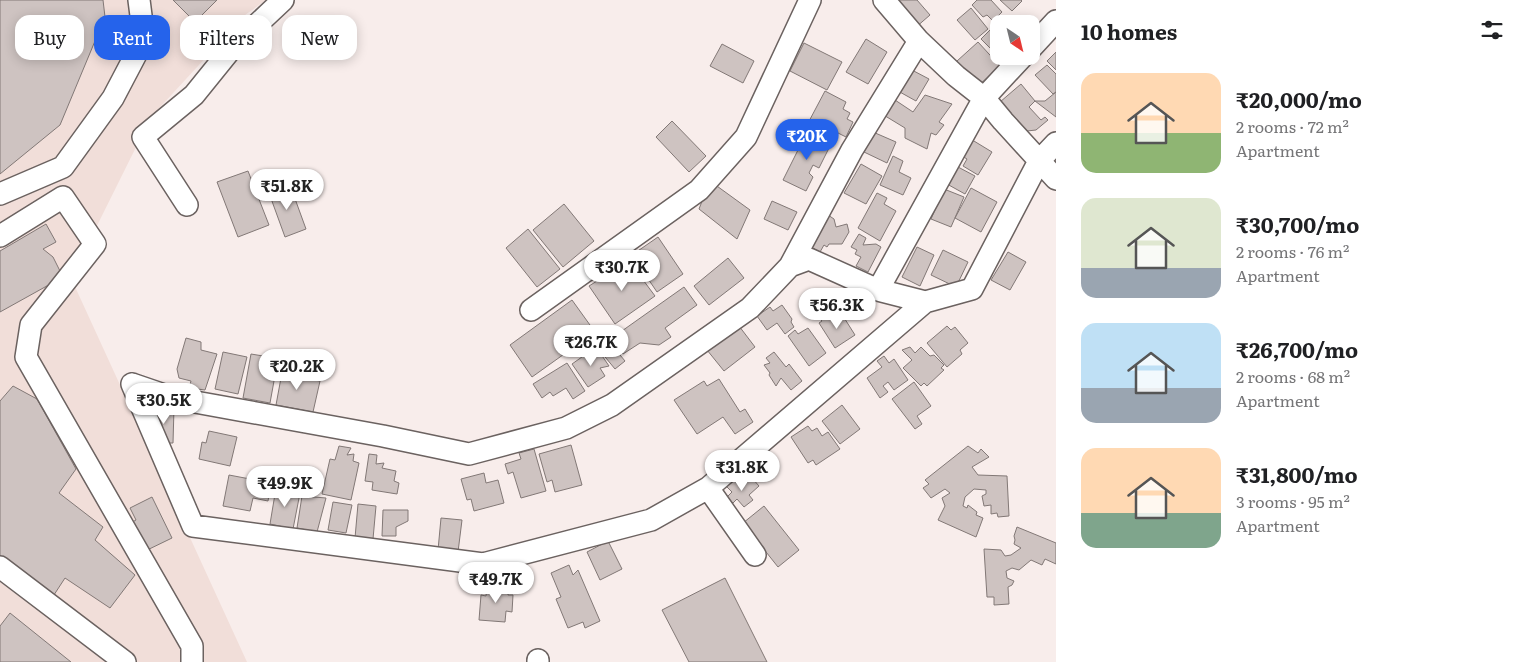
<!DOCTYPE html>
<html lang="en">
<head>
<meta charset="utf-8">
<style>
	body { margin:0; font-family:Literata,serif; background:#f2f2f2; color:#202124; height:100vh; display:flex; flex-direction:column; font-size:19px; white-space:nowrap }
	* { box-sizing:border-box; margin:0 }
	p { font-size:16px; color:#757577 }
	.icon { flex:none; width:28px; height:28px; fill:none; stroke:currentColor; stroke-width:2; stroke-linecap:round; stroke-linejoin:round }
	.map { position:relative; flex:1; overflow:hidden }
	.sheet { display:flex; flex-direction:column; background:#fff; width:475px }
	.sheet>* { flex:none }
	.banner { position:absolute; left:15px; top:15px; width:475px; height:45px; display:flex; gap:10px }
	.needle { width:32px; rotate:145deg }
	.controls { position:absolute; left:990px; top:15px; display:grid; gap:10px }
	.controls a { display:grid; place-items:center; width:50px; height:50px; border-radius:10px; background:#fff; box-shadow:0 2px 12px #0003; font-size:25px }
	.price { position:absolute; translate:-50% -42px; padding:0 11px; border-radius:18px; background:#fff; color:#222; font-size:16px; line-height:32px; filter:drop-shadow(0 1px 2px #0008) }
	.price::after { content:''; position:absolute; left:50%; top:30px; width:15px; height:11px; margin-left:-8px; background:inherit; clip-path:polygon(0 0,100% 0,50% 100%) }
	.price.on { background:#2563eb; color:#fff }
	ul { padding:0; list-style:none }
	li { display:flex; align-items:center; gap:15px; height:125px; padding:0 25px }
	li span { display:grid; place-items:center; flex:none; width:140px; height:100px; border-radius:15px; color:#555 }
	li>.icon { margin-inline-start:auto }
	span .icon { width:60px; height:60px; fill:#fffc; stroke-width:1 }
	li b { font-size:21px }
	h2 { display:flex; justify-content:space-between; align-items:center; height:60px; padding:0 25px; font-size:21px }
	.chip { padding:0 18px; border-radius:15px; background:#fff; box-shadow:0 2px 12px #0003; font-size:18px; line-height:45px }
	.chip.on { background:#2563eb; color:#fff }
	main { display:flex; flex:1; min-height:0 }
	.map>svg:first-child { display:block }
</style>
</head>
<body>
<main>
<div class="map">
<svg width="1056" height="662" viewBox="0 0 1056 662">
	<rect width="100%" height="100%" fill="#f8edeb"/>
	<path fill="#f1ded9" d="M0 0H266L245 15 151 117 71 278 247 662H0Z"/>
	<path fill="#cec3c1" stroke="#827876" d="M0 0H103L105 17 60 125 0 174Z
		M173 0H217L195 22Z
		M891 0H917L930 15 915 28Z
		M977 0H991L1002 12 993 21 987 15 983 17 972 5Z
		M1000 0H1021L1022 1 1012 11Z
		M971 8 988 29 975 40 957 20Z
		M1005 15 1014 24H999V56H1008L1003 61 981 39Z
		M866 39 887 52 868 84 846 72Z
		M978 42 1000 66 979 85 957 61Z
		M804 43 842 62 827 90 790 71Z
		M722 44 754 61 743 83 710 66Z
		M1056 52V70L1047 61Z
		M1047 65 1056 74V92L1053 94 1035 75Z
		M910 69 929 79 916 101 898 91Z
		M1021 84 1035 101 1029 107 1041 120 1045 117 1048 120 1036 130 1027 131 1012 114 1007 118 1000 102Z
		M825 91 846 102 843 109 850 113 847 119 853 122 846 137 836 132 833 139 807 125Z
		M1056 92V117L1035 101H1045Z
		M925 95 952 104 939 122 944 125 936 135 931 133 927 149 905 138V128L882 114 892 98 913 112Z
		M672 121 706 156 689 172 656 137Z
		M807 132 831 144 819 168 813 165 809 173 813 177 806 191 783 180Z
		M873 132 896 142 887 163 864 152Z
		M969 138 992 152 978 175 963 166 967 159 959 154Z
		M893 156 903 161 899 172 911 178 903 195 880 185Z
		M861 164 882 176 866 204 844 193Z
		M958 167 975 176 965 194 947 184Z
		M248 171 269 225 238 237 217 182Z
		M710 181 750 210 737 239 699 209Z
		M290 185 306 229 285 237 269 193Z
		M971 188 997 202 981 232 955 218Z
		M944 189 964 197 951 227 931 219Z
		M877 193 887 198 884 204 896 211 880 241 858 228Z
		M772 201 797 212 788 230 764 219Z
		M564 204 594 241 563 267 533 230Z
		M828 215 834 219 836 227 847 224 849 232 842 244H829L827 247 824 245 820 252 811 247Z
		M46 224 56 242 43 249 53 257 63 277 0 312V251Z
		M528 229 560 269 537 287 506 248Z
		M859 234 866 238 863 245 876 244 881 247 868 272 856 266 861 257 855 254 857 250 851 247Z
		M658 237 683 274 657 292 632 255Z
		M917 247 934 255 920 286 902 277Z
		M943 250 968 262 956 287 931 275Z
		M1008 252 1026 262 1010 290 991 280Z
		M728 258 744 278 709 305 694 286Z
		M629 261 655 296 615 324 589 286Z
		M684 287 697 305 665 328 671 337 659 345 640 343 623 354 612 338Z
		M572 300 595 332 532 377 510 345Z
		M782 305 792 319 791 322 794 327 785 334 777 323 767 330 757 316 770 307 773 311Z
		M821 316 830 317 834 322 843 316 855 335 835 348 819 323 822 321 819 318Z
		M739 326 755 347 724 371 707 350Z
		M947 326 951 330 955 327 968 343 960 350 962 354 947 367 927 343Z
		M808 328 826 353 809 366 788 336 795 330 798 334Z
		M186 338 201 342V350L217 354 205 390 189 388 191 381 179 378 177 369Z
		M611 344 625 361 615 369 601 352Z
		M596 347 609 366 600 368 605 376 588 387 572 364Z
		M910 347 915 353 921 347 930 356 934 355 944 365 941 368 944 370 927 386 924 383 921 386 903 368 912 360 902 350Z
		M223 352 247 357 238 394 215 389Z
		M774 352 786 367 789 364 802 381 791 390 781 378 776 386 769 375 770 373 764 365 770 363 766 358Z
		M251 354 263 356 261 368 276 370 270 403 243 398Z
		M884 356 889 363 894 359 908 380 894 390 888 382 883 386 888 392 880 398 867 378 882 367 877 361Z
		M567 363 585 391 573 399 566 388 553 396 550 392 542 398 533 384Z
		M283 367 301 371 302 378 320 381 313 412 276 405Z
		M719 379 740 412 745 409 753 422 735 434 723 417 697 434 674 400 704 381 707 386Z
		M914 382 931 406 917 416 922 424 915 429 892 399Z
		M13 386 37 399 76 469 59 493 103 527 95 540 135 575 110 608 65 578 50 601 0 564V401Z
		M842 405 860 429 840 444 822 421Z
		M155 408H174L173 443H159L154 433Z
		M808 426 812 431 817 428 822 436 828 432 840 449 816 465 813 460 808 463 791 437Z
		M209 431 237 437 230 466 199 459 202 442 206 443Z
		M571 445 582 485 555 492 552 480 547 482 539 454Z
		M339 446 351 448 347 455 354 454 353 461 359 463 351 500 322 494 330 459 335 460Z
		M968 446 978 453 981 449 989 457 972 467 978 475 1007 476 1009 516 998 517 997 513 991 514V505L984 506 982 496 986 494V490L974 489 965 497 963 506 967 508 968 505 977 512 976 515 983 518 976 537 938 520 945 506 942 498 950 493 945 489 931 498 923 488 929 484 925 480Z
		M534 449 546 491 521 498 513 472 508 474 505 464 521 459 519 453Z
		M369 454 377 455 376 464 384 463 382 468 396 471 394 481 399 483 397 494 372 490 373 482 365 481Z
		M484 473 486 483 498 480 504 503 474 511 471 499 467 500 461 479Z
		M229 475 271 483 268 501 253 498 250 511 223 506Z
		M752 478 759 486 749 495 753 500 744 507 737 499 733 503 727 497 732 492 726 486 733 480 741 488Z
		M276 488 300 493 293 529 270 524Z
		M302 496 326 498 317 532 297 528Z
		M152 497 172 538 141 553 127 525 136 520 130 508Z
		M333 502 352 505 346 533 328 530Z
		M358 504 376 506 373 539 355 538Z
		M764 506 799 550 778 567 743 523Z
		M383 510H408V521L396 527V536H382Z
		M441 518 462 520 458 552 438 550Z
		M1017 527 1056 543V564L1045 559 1042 565 1031 560 1019 570 1012 568 1006 571 1007 578 1014 581 1012 585 1008 587 1009 604 994 605V597H987L984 549 1001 550 1005 556 1011 555 1021 548 1014 544 1015 540 1014 536Z
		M608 541 622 569 600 580 587 552Z
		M569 565 573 575 578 570 600 621 585 628 583 622 568 628 556 599 561 597 551 573Z
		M725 578 767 662H689L662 610Z
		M499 584 509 585 508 595H513L512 612 506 611 505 622 479 620 481 595 486 596 487 585 495 586 494 596 499 593Z
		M10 613 71 662H0V626Z"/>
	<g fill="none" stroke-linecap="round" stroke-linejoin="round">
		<defs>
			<path id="minor" d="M884 0 919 41 956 76 984 98 1003 121 1056 179
				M1031 48 1056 21
				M0 194 63 167 113 98 144 39 139 0
				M187 205 143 137 194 95 232 48 283 0
				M0 236 63 197 95 244 31 325 26 357 192 646V662
				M790 266 809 259 878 290 925 302
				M878 290 984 98 1023 56
				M531 310 699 190 746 137 810 0
				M132 384 193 526 483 564 651 520 708 488 925 302 972 289 1039 161 1056 143
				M132 384 173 398 383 436 469 454 566 428 612 405 750 308 790 266 852 150 919 41
				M708 488 755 555
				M0 567 125 662
				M538 660V662"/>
		</defs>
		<use href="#minor" stroke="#6b6260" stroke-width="24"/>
		<use href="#minor" stroke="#fff" stroke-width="21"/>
	</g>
</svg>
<div class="controls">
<a><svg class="needle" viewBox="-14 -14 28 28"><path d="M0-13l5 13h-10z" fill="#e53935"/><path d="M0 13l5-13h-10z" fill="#757577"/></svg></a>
</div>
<b class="price on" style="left:807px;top:161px">₹20K</b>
<b class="price" style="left:287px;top:211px">₹51.8K</b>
<b class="price" style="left:622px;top:292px">₹30.7K</b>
<b class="price" style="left:837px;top:330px">₹56.3K</b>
<b class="price" style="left:591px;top:367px">₹26.7K</b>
<b class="price" style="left:297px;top:391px">₹20.2K</b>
<b class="price" style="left:164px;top:425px">₹30.5K</b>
<b class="price" style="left:742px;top:492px">₹31.8K</b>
<b class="price" style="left:285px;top:508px">₹49.9K</b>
<b class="price" style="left:496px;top:604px">₹49.7K</b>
<div class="banner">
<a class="chip">Buy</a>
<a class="chip on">Rent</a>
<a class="chip">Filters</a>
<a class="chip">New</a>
</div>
</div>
<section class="sheet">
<h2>10 homes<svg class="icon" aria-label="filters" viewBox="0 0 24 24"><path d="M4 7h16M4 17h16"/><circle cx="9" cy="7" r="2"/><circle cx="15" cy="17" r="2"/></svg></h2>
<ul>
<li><span style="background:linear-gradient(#ffd9b3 60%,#8fb573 0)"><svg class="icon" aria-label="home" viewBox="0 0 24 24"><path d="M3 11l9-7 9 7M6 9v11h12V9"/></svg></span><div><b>₹20,000/mo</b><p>2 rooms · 72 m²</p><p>Apartment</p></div></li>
<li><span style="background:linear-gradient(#dfe7d0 70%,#9aa5b1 0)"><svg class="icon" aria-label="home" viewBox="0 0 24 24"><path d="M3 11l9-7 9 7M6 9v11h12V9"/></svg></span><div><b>₹30,700/mo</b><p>2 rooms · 76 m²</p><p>Apartment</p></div></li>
<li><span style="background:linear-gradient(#bfe0f5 65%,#9aa5b1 0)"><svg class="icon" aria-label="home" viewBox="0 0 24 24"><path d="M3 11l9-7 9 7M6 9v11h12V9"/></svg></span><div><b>₹26,700/mo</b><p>2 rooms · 68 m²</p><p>Apartment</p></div></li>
<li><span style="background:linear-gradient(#ffd9b3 65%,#7fa58c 0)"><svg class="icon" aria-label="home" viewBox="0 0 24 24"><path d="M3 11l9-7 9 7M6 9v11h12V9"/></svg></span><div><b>₹31,800/mo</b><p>3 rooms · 95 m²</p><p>Apartment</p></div></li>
</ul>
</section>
</main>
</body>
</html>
